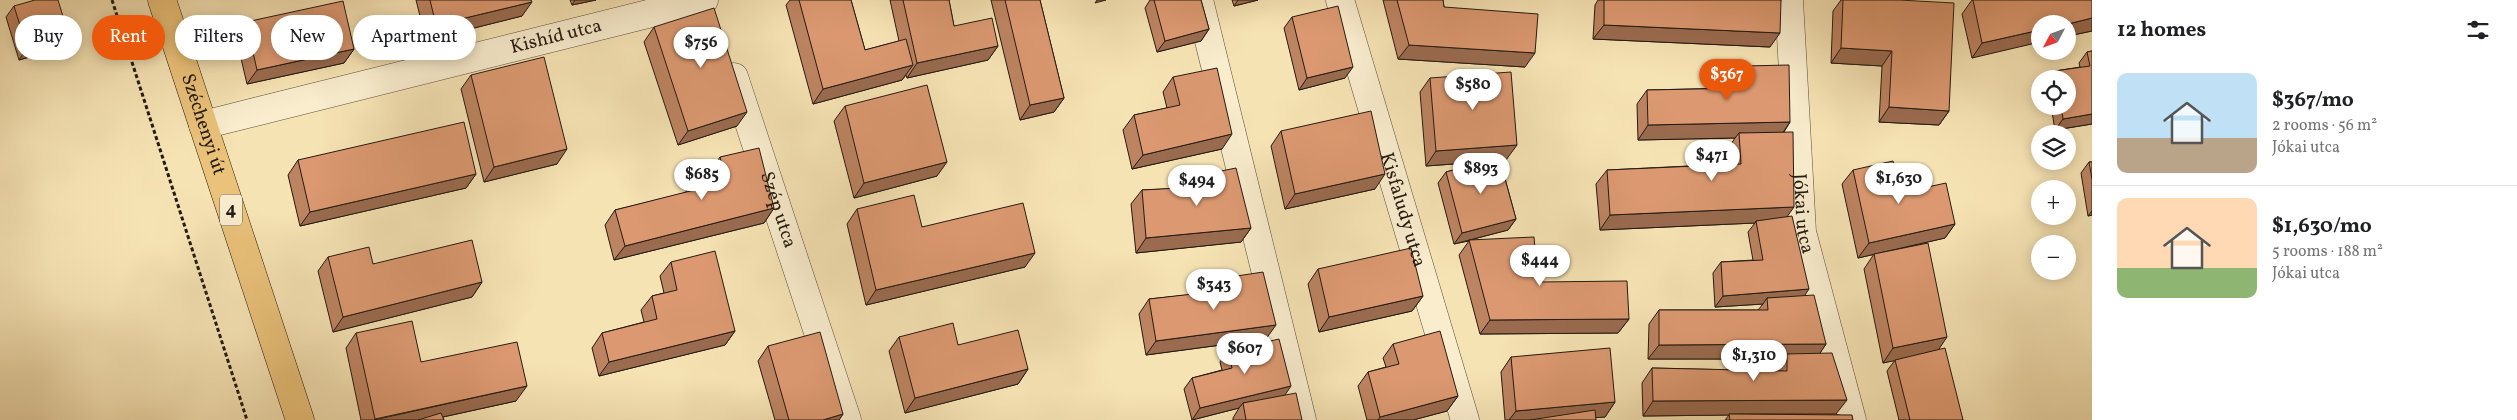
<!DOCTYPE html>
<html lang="en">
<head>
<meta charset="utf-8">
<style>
	body { margin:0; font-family:Vollkorn,serif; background:#f6f6f6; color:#202124; height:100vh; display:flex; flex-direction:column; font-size:19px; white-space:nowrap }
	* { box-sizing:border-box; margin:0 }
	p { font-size:16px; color:#757577 }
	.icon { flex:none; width:28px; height:28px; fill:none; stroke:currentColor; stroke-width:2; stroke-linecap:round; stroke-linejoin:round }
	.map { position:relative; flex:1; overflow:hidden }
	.details { display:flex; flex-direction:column; background:#fff; width:425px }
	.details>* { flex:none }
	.top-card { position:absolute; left:15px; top:15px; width:475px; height:45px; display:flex; gap:10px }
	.needle { width:32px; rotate:229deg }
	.controls { position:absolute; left:2031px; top:15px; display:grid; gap:10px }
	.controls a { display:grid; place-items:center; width:45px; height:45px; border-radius:50%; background:#fff; box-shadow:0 2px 12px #0003; font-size:25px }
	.price { position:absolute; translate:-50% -42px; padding:0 11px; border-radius:18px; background:#fff; color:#222; font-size:16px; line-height:32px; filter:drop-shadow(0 1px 2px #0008) }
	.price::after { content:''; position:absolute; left:50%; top:30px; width:15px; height:11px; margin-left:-8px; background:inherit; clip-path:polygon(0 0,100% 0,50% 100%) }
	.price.on { background:#ea580c; color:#fff }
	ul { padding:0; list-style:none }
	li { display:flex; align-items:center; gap:15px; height:125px; padding:0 25px }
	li+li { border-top:1px solid #e0e0e0 }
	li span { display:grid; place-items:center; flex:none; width:140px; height:100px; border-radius:10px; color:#555 }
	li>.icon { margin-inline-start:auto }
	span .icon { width:60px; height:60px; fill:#fffc; stroke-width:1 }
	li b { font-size:21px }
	h2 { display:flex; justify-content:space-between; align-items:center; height:60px; padding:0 25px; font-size:21px }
	.pill { padding:0 18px; border-radius:22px; background:#fff; box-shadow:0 2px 12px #0003; font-size:18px; line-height:45px }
	.pill.on { background:#ea580c; color:#fff }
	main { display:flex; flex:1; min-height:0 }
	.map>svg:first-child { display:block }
</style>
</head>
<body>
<main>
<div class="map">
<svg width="2092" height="420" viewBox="0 0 2092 420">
	<rect width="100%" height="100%" fill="#f6e3b4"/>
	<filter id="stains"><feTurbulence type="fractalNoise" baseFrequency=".004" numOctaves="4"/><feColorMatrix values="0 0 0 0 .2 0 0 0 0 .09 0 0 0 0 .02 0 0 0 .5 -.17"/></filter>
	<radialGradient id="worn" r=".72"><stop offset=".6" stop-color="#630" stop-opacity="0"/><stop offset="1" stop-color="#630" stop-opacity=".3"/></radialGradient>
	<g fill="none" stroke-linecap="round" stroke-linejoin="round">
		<defs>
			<g id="minor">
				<path d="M1199 0 1302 420"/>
				<path id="s1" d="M1340 0 1465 420"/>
				<path id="s2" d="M1789 0 1802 232 1852 420"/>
				<path id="s3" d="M734 77 847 420"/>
				<path id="s4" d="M203 125 704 0"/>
			</g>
			<g id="major">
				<path id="s5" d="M162 0 300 420"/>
			</g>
		</defs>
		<use href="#minor" stroke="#584c3a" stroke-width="29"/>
		<use href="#major" stroke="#241a12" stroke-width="29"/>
		<path stroke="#241a12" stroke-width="3" stroke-dasharray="4 2.5" stroke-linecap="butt" d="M112 0 247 420"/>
		<use href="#minor" stroke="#f9edce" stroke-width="28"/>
		<use href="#major" stroke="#ebc27a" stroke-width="28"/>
	</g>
	<path fill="#bd8461" stroke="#241a12" d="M416 0H531L522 16 426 40Z
		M570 0H596L572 5Z
		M790 0H851L865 50 899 41 890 0H949L954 26 998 46 988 60 907 78 906 75 902 80 813 104 786 5Z
		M991 0H1040L1064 98 1054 112 1020 120Z
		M1150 0H1201L1209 29 1201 41 1157 52 1145 8Z
		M1232 0H1258L1234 6Z
		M1383 0H1443L1444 7 1525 67 1398 59Z
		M1598 0H1781L1770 47 1593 39 1595 5Z
		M1841 0H1899L1949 111 1939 125 1879 122 1882 66 1831 63 1833 11Z
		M1972 0H2092V31L2068 36V24L1972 58 1962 14Z
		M14 6 69 36 61 48 19 60 6 17Z
		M1292 17 1345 78 1299 90 1284 28Z
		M246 22 354 49 344 63 247 84 236 37Z
		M654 27 737 126 678 145 644 42Z
		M2092 51V124L2055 130 2051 106H2068V79H2050L2055 71 2080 67 2079 63 2087 52Z
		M1745 66 1790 122 1784 132 1787 217 1804 296 1826 344 1820 353 1836 414 1853 420H1725L1729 415 1643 416 1642 383 1652 368 1777 371 1776 368 1783 359H1648L1649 324 1659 310H1758L1763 304 1715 307 1713 273 1721 262 1753 260 1748 232 1755 223 1600 230 1596 184 1607 170 1730 164 1729 147 1735 138 1638 140 1637 104 1647 90 1735 88V81Z
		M471 75 557 164 484 182 461 89Z
		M1173 77 1222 149 1132 169 1123 130 1134 115 1167 108 1163 92Z
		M1430 78 1506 160H1500L1516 219 1508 230 1470 240 1538 282 1629 319 1618 333 1480 334 1459 255 1469 241 1454 244 1438 183 1446 172 1483 162 1426 166 1420 92Z
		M845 106 937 176 854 198 834 121Z
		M1281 131 1375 189 1285 209 1271 146Z
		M720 157 774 208 764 223 614 260 605 225 615 210 685 193 695 177 710 173V172Z
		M298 160 476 174 466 188 300 226 288 175Z
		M2089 162H2092V215L2088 216 2081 173Z
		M1853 170 1900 193 1955 224 1945 238 1858 258 1842 184Z
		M1197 176 1251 228 1241 242 1136 253 1131 204 1142 190 1188 188Z
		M857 209 922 227 1025 267 866 305 847 224Z
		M1874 254 1938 349 1963 420H1899L1887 371 1895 360 1883 363 1864 269Z
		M328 257 373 264 482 282 472 297 333 332 318 271Z
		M671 262 735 331 725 345 599 376 592 348 602 333 644 322 641 310 652 296 664 293 660 276Z
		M1318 269 1423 296 1412 311 1319 332 1308 284Z
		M1237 276 1266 339 1146 355 1139 314 1149 299 1227 291Z
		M356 333 421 362 516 401 443 417 444 420H361L346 348Z
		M899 337 958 345 1028 369 1018 384 905 413 889 351Z
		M1393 344 1458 396 1447 411 1413 420H1367L1358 386 1368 372 1386 367 1383 358Z
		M768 346 843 414 839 420H775L758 361Z
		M1228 351 1285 395 1302 420H1233V418L1239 408 1192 420 1184 389 1192 378 1222 370 1220 362Z
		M1511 357 1615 402 1605 417H1595L1596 420H1505L1501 372Z"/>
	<path fill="#9a6b4f" stroke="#241a12" d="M575 0H596L572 5Z
		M1097 0H1106L1095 3Z
		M1238 0H1258L1234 6Z
		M532 2 522 16 426 40 436 25Z
		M2092 18V31L2068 36V24Z
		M1604 25 1780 33 1770 47 1593 39Z
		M1209 29 1201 41 1157 52 1165 41Z
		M2040 30V42L1972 58 1982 43Z
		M69 36 61 48 19 60 27 48Z
		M1409 45 1535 53 1525 67 1398 59Z
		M998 46 988 60 907 78 917 63Z
		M1841 48 1892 51 1882 66 1831 63Z
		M354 49 344 63 247 84 257 70Z
		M913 65 902 80 813 104 823 89Z
		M1353 67 1345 78 1299 90 1307 78Z
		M1064 98 1054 112 1020 120 1030 105Z
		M1889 107 1949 111 1939 125 1879 122Z
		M747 112 737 126 678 145 688 131Z
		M2092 114V124L2055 130 2063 119Z
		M1790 122 1780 137 1739 133 1735 138 1638 140 1648 125Z
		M1232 134 1222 149 1132 169 1143 155Z
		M1517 145 1506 160 1426 166 1436 151Z
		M567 149 557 164 484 182 494 167Z
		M947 162 937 176 854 198 864 183Z
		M476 174 466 188 300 226 310 212Z
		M1385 174 1375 189 1285 209 1295 194Z
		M1794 207 1784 221H1756L1755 223 1600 230 1610 215Z
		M774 208 764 223 614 260 625 246Z
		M2092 211V215L2088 216Z
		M1516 219 1508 230 1454 244 1462 233Z
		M1955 224 1945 238 1858 258 1869 243Z
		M1251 228 1241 242 1136 253 1146 238Z
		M1035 253 1025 267 866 305 876 290Z
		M482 282 472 297 333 332 343 317Z
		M1809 289 1801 301 1767 298 1763 304 1715 307 1723 296Z
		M1423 296 1412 311 1319 332 1329 317Z
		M1629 319 1618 333 1480 334 1490 320Z
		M1276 325 1266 339 1146 355 1156 341Z
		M735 331 725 345 599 376 609 362Z
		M1947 337 1937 352 1883 363 1893 348Z
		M1826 344 1816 359 1787 354 1783 359H1648L1659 345Z
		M1028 369 1018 384 905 413 915 398Z
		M527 386 516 401 429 420H374Z
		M1291 386 1283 398 1243 403 1239 408 1192 420 1200 408Z
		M1458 396 1447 411 1413 420H1378L1380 417Z
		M1847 400 1836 414H1729V415L1643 416 1653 401Z
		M1615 402 1605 417 1566 420H1509L1516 411Z
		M843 414 839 420H823Z"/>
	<path fill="#dc9971" stroke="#241a12" d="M35 0H58L69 36 27 48 14 6Z
		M430 0H531L532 2 436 25Z
		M799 0H851L865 50 906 39 913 65 823 89Z
		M903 0H949L954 26 992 18 998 46 917 63Z
		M1005 0H1040L1064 98 1030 105Z
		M1154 0H1201L1209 29 1165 41Z
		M1397 0H1443L1444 7 1538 14 1535 53 1409 45Z
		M1604 0H1781L1780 33 1604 25Z
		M1843 0H1899L1954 3 1949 111 1889 107 1892 51 1841 48Z
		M1973 0H2092V18L2068 24H2040V30L1982 43Z
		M343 1 354 49 257 70 246 22Z
		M1338 6 1353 67 1307 78 1292 17Z
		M714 8 747 112 688 131 654 27Z
		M2092 51V114L2063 119 2061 106H2068V79H2056L2055 71 2090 66 2087 52Z
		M544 57 567 149 494 167 471 75Z
		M1789 65 1790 122 1648 125 1647 90 1745 88V66Z
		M1217 68 1232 134 1143 155 1134 115 1180 105 1173 77Z
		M1511 72 1517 145 1436 151 1430 78Z
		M927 85 947 162 864 183 845 106Z
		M1371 111 1385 174 1295 194 1281 131Z
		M464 122 476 174 310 212 298 160Z
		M1793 132 1794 207 1610 215 1607 170 1741 164 1739 133Z
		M759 148 774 208 625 246 615 210 698 189 695 177 723 170 720 157Z
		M1499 157 1516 219 1462 233 1446 172Z
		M1893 161 1900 193 1946 183 1955 224 1869 243 1853 170Z
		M2089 162H2092V179Z
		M1236 168 1251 228 1146 238 1142 190 1198 187 1197 176Z
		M914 195 922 227 1023 203 1035 253 876 290 857 209Z
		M1792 216 1809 289 1723 296 1721 262 1763 260 1756 221Z
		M1534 237 1538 282 1627 281 1629 319 1490 320 1469 240Z
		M472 240 482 282 343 317 328 257 369 247 373 264Z
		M1928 243 1947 337 1893 348 1874 254Z
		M1411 248 1423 296 1329 317 1318 269Z
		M715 251 735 331 609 362 602 333 657 319 652 296 677 290 671 262Z
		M1263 272 1276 325 1156 341 1149 299 1237 289V276Z
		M1814 295 1826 344 1659 345V310H1768L1767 298Z
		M412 321 421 362 517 342 527 386 375 419 356 333Z
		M953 323 958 345 1018 330 1028 369 915 398 899 337Z
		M1440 331 1458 396 1380 417 1368 372 1399 364 1393 344Z
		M820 332 843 414 823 420H789L768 346Z
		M1279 339 1291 386 1200 408 1192 378 1232 368 1228 351Z
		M1610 348 1615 402 1516 411 1511 357Z
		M1945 348 1963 420H1910L1895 360Z
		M1832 353 1847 400 1653 401 1652 368 1787 371V354Z
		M1296 393 1302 420H1246L1243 403Z
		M1595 410 1596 420H1530Z
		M441 413 444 420H418Z
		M1729 414 1852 415 1853 420H1730Z"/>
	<g text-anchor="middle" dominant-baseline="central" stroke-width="4" stroke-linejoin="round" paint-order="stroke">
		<rect fill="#f9edce" stroke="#64594a" stroke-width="1" x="220" y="194.5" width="22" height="31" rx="4"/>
		<g font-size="18" font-weight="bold" fill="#241a12">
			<text x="231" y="210">4</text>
		</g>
		<g font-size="19" fill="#241a12" stroke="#f9edce">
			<text stroke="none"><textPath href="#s4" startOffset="364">Kishíd utca</textPath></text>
			<text stroke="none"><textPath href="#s5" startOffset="131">Széchenyi út</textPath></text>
			<text stroke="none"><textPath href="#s3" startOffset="140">Szép utca</textPath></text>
			<text stroke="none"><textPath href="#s1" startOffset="219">Kisfaludy utca</textPath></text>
			<text stroke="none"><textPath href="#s2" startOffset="214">Jókai utca</textPath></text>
		</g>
	</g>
	<rect width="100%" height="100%" filter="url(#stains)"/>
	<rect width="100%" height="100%" fill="url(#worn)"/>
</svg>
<div class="controls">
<a><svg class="needle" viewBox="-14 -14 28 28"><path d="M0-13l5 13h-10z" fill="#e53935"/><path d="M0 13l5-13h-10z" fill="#757577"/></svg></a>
<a><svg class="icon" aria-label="locate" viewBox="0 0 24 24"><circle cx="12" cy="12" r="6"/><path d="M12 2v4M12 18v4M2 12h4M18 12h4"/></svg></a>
<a><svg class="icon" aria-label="layers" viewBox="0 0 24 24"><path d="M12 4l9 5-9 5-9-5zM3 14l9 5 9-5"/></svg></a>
<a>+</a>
<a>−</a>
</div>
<b class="price" style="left:701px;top:69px">$756</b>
<b class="price on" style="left:1727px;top:101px">$367</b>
<b class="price" style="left:1473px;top:111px">$580</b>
<b class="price" style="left:1712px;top:182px">$471</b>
<b class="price" style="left:1481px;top:195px">$893</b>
<b class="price" style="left:702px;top:201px">$685</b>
<b class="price" style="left:1899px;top:205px">$1,630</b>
<b class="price" style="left:1197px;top:207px">$494</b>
<b class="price" style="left:1540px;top:287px">$444</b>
<b class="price" style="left:1214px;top:311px">$343</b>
<b class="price" style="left:1245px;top:375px">$607</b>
<b class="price" style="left:1754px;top:382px">$1,310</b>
<div class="top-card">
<a class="pill">Buy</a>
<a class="pill on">Rent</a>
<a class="pill">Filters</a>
<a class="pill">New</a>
<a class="pill">Apartment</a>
</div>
</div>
<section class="details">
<h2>12 homes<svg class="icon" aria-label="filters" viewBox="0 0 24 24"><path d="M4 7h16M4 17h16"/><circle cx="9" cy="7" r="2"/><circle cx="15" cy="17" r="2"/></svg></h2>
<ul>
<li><span style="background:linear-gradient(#bfe0f5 65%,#b9a48a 0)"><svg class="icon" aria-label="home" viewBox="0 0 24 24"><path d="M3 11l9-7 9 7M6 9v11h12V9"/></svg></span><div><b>$367/mo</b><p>2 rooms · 56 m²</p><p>Jókai utca</p></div></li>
<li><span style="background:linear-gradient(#ffd9b3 70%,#8fb573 0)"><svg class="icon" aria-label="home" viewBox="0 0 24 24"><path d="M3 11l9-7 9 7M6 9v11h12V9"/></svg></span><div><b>$1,630/mo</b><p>5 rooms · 188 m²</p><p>Jókai utca</p></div></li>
</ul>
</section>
</main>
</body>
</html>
